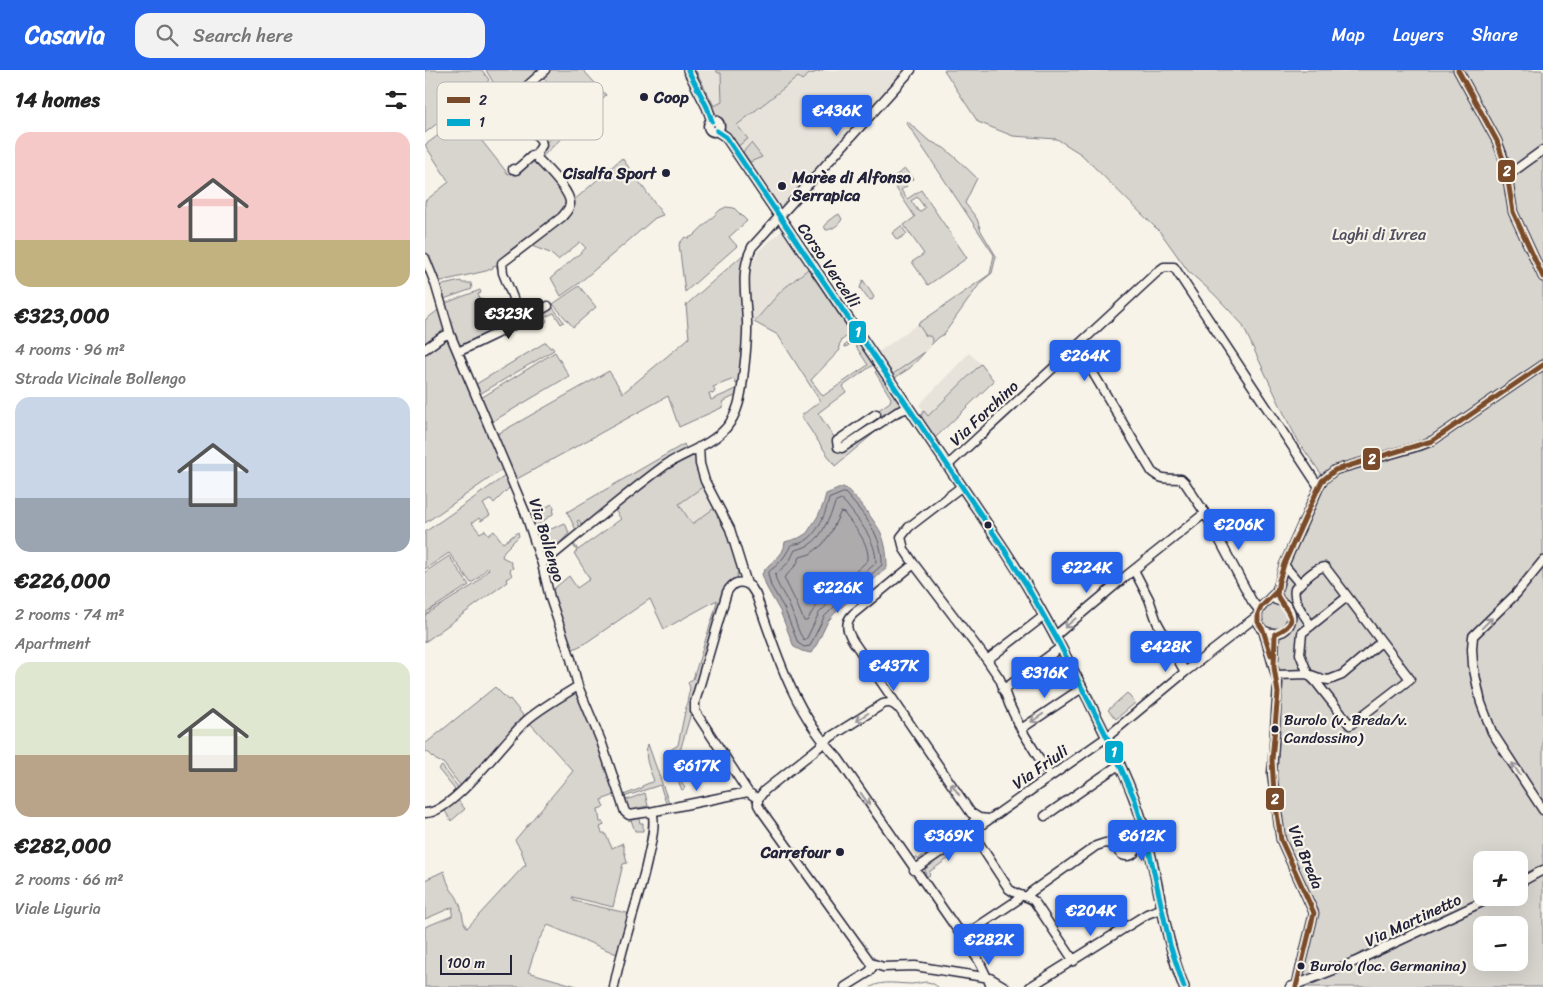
<!DOCTYPE html>
<html lang="en">
<head>
<meta charset="utf-8">
<style>
	body { margin:0; font-family:Sriracha,sans-serif; background:#f2f2f2; color:#222; height:100vh; display:flex; flex-direction:column; font-size:19px; white-space:nowrap }
	* { box-sizing:border-box; margin:0 }
	p { font-size:16px; color:#767676 }
	.icon { flex:none; width:28px; height:28px; fill:none; stroke:currentColor; stroke-width:2; stroke-linecap:round; stroke-linejoin:round }
	.map { position:relative; flex:1; overflow:hidden }
	.panel { display:flex; flex-direction:column; background:#fff; width:425px }
	.panel>* { flex:none }
	.tools { position:absolute; left:1048px; top:781px; display:grid; gap:10px }
	.tools a { display:grid; place-items:center; width:55px; height:55px; border-radius:10px; background:#fff; box-shadow:0 5px 20px #0002; font-size:25px }
	.scale { position:absolute; left:15px; bottom:12px; width:72px; box-sizing:border-box; padding-left:5px; border:2px solid #22223b; border-top:0; font-size:14px; line-height:18px; white-space:nowrap; color:#22223b; -webkit-text-stroke:4px #f7f3e8; paint-order:stroke }
	.price { position:absolute; translate:-50% -42px; padding:0 11px; border-radius:5px; background:#2563eb; color:#fff; font-size:16px; line-height:32px; filter:drop-shadow(0 1px 2px #0008) }
	.price::after { content:''; position:absolute; left:50%; top:30px; width:15px; height:11px; margin-left:-8px; background:inherit; clip-path:polygon(0 0,100% 0,50% 100%) }
	.price.selected { background:#222; color:#fff }
	ul { padding:0; list-style:none }
	li { display:grid; align-content:center; gap:10px; height:265px; padding:0 15px }
	li span { display:grid; place-items:center; height:155px; border-radius:15px; color:#555 }
	li>.icon { margin-inline-start:auto }
	span .icon { width:90px; height:90px; fill:#fffc; stroke-width:1 }
	li b { font-size:21px }
	h2 { display:flex; justify-content:space-between; align-items:center; height:60px; padding:0 15px; font-size:21px }
	header { display:flex; align-items:center; gap:30px; box-sizing:border-box; height:70px; padding:0 25px; background:#2563eb; color:#fff }
	header strong { font-size:24px }
	nav { display:flex; gap:28px; margin-inline-start:auto; font-size:18px }
	.search { width:350px; height:45px; background:#f2f2f2; display:flex; align-items:center; gap:12px; box-sizing:border-box; padding:0 18px; border-radius:15px; color:#767676; font-size:19px }
	main { display:flex; flex:1; min-height:0 }
	.map>svg:first-child { display:block }
</style>
</head>
<body>
<header>
<strong>Casavia</strong>
<div class="search"><svg class="icon" aria-label="search" viewBox="0 0 24 24"><circle cx="10" cy="10" r="6"/><path d="M15 15l6 6"/></svg>Search here</div>
<nav><a>Map</a><a>Layers</a><a>Share</a></nav>
</header>
<main>
<section class="panel">
<h2>14 homes<svg class="icon" aria-label="filters" viewBox="0 0 24 24"><path d="M4 7h16M4 17h16"/><circle cx="9" cy="7" r="2"/><circle cx="15" cy="17" r="2"/></svg></h2>
<ul>
<li><span style="background:linear-gradient(#f6c9c9 70%,#c2b280 0)"><svg class="icon" aria-label="home" viewBox="0 0 24 24"><path d="M3 11l9-7 9 7M6 9v11h12V9"/></svg></span><div><b>€323,000</b><p>4 rooms · 96 m²</p><p>Strada Vicinale Bollengo</p></div></li>
<li><span style="background:linear-gradient(#c9d6e8 65%,#9aa5b1 0)"><svg class="icon" aria-label="home" viewBox="0 0 24 24"><path d="M3 11l9-7 9 7M6 9v11h12V9"/></svg></span><div><b>€226,000</b><p>2 rooms · 74 m²</p><p>Apartment</p></div></li>
<li><span style="background:linear-gradient(#dfe7d0 60%,#b9a48a 0)"><svg class="icon" aria-label="home" viewBox="0 0 24 24"><path d="M3 11l9-7 9 7M6 9v11h12V9"/></svg></span><div><b>€282,000</b><p>2 rooms · 66 m²</p><p>Viale Liguria</p></div></li>
</ul>
</section>
<div class="map">
<svg width="1118" height="917" viewBox="0 0 1118 917">
	<rect width="100%" height="100%" fill="#f7f3e8"/>
	<filter id="ink" filterUnits="userSpaceOnUse"><feTurbulence type="fractalNoise" baseFrequency=".02" numOctaves="2"/><feDisplacementMap in="SourceGraphic" scale="10" xChannelSelector="R" yChannelSelector="G"/><feConvolveMatrix kernelMatrix="1 2 1 2 8 2 1 2 1" color-interpolation-filters="sRGB"/></filter>
	<g filter="url(#ink)">
		<path fill="#e7e3db" d="M270 0H296L297 32 294 51 272 10Z
			M398 0H485L365 130 355 137 352 136 302 63 374 7 384 6Z
			M357 161 383 199 357 220 330 250 326 247 323 204 333 181Z
			M497 251 513 268 485 298 468 309 451 280 455 281Z
			M544 283 556 294 503 346 494 335Z
			M279 416 291 437 267 454 254 434Z"/>
		<path fill="#d8d5cf" stroke="#7d7c85" fill-rule="evenodd" d="M0 0H57L64 10 62 12 69 22 38 47 83 104 90 102 108 87 141 124 142 140 77 191 74 203 71 195 68 196V198L61 201 12 212 0 184V131L24 112 0 75 19 61 14 52 0 63Z
			M61 0H118L79 31Z
			M122 0H158L181 25 115 89 116 81 120 73 123 71 153 43 116 5Z
			M291 0H398L383 5 377 10 373 7 312 55 323 69 313 76 307 67 306 68C291 46 280 25 270 1H271L289 36 297 32 296 3H293Z
			M519 0H1118V917H870L888 847 870 806 848 731 851 622 838 569V536L868 474 897 405 875 374 863 352 817 254 789 224 763 201 736 163 656 84 632 69 588 66 553 52ZM1056 790H1094V828H1056ZM1056 855H1094V892H1056Z
			M482 51 503 70 519 78 531 88 552 108 540 133 552 149 556 161 571 186 567 203 556 212 519 264 513 268 506 275 507 269 505 266H501L493 254 565 204 569 185 481 52Z
			M326 73 337 87 325 92 318 82Z
			M197 88 238 145 230 148 153 214 136 226 126 208 161 178 155 172 133 190 125 183 104 175 147 132Z
			M480 99 488 109 481 114 482 116 476 120 482 129 496 120 542 188 503 215 487 192 499 184 479 155 490 147 467 112V108ZM492 127 500 138 494 142 486 131Z
			M301 137 309 138 322 151 304 167 312 176 260 222 254 174 260 167 263 168 268 166 295 140Z
			M414 144 417 149C415 154 407 160 401 160L399 156 404 150Z
			M476 156 482 164 472 170 467 163Z
			M319 184 320 262 314 313 311 314 309 309 288 317 290 321 288 324 284 323 286 330 316 317 314 324 297 332 299 336 296 338 254 357 243 326 90 410 69 366 184 301 198 323 264 268 261 235Z
			M383 199 426 263 417 270 414 275 415 280 386 310 398 326 443 295 428 272 421 277 419 276 430 268 448 295 418 316 421 322 393 343 409 367 440 346 445 354 456 347 452 341 465 332 466 328 450 302 452 300 480 342 471 350 470 348 461 353 410 396 376 346 395 331 353 265 329 252 357 220Z
			M438 210 449 227 447 230 443 229 435 218Z
			M36 211 37 213H46L47 219 16 230 13 216Z
			M154 216 171 237 148 257 128 234Z
			M55 220 56 223 53 224 55 229 57 228 62 237 58 239 62 247 56 249 57 253 67 248 70 255H72L68 246 74 243 79 256 37 278 32 277 18 234Z
			M92 234 99 247 83 254 78 242Z
			M126 235 139 252 136 254 129 243 120 247 122 251 120 253 114 242Z
			M16 238 21 262 0 277V250Z
			M22 267 78 399 0 453V281Z
			M121 272 125 278 127 277 129 280 53 325 48 316Z
			M130 282 144 306 65 353 56 328Z
			M500 282 485 298 468 309 461 297 462 295 468 304Z
			M556 294 569 311 510 368 495 347 499 341 503 346Z
			M259 374 262 381 158 458 154 450 152 451 155 458 151 460 142 442Z
			M271 380 279 416 254 434 267 454 291 437 298 450 315 497 312 504 313 510 309 511 266 643 249 702 260 718 257 720 241 683 253 675 265 618 263 612 268 609 290 540 292 530 239 559 225 529 159 574 144 581 125 522 144 506 152 518 165 509 149 483 152 481 146 472 147 471 153 480 196 449 188 437 245 394Z
			M83 404 87 415 69 433 66 429 58 434 65 445 56 451 54 448 47 453 55 463 60 460 64 465 69 461 78 473 93 462 94 466 79 481 77 487 85 491 88 498 85 500 87 506 81 509 82 512 0 572V545L50 514 64 499 63 497 51 510 46 513 24 483 0 499V462Z
			M127 434 129 437 128 444 107 459 103 447Z
			M140 453 144 463 136 472 138 473 123 487 122 484 118 486 110 466Z
			M24 486 44 515 0 543V502Z
			M70 617 83 630 85 629 101 649 38 719 18 693 11 690 4 683 0 681V674Z
			M151 619 168 654 190 725 176 730 179 737 173 739 175 752H178L179 755 175 757 177 763H180L187 778 198 773 197 775 199 776V783H200L202 793 198 794 188 837 147 827 149 831 206 844 194 885 123 855 113 871 103 902 155 917H0V857L27 846 28 837 0 849V810L19 801C21 807 23 816 27 821 31 825 33 829 35 835 38 843 37 851 42 858L99 796 101 795 96 780 90 770 148 701 103 651Z
			M702 623 710 633 691 649 683 640Z
			M223 674 245 736H242L235 715 199 727 196 726 217 718V716L229 711C225 700 218 686 223 674Z
			M17 696 36 721H31L13 699Z
			M220 723 223 736 213 738 211 741 203 742 199 731Z
			M31 728 40 739 26 751 20 741 8 747 0 745Z
			M213 746 215 753H218V761H210L206 750 207 748Z
			M546 748 547 750 542 760 523 774 520 770 545 752 544 749Z
			M544 767 547 772 504 802 505 805 501 807 500 800 502 796Z
			M516 773 520 777 495 791 492 792 487 789 491 787 493 789Z"/>
		<path fill="#aeabad" stroke="#76747f" d="M418 417C426 419 452 454 456 463 461 475 462 486 462 498L411 542 403 551 392 574 386 583 377 581 369 577 355 541 342 518 337 504C343 491 359 489 360 472L374 468 382 463 393 446 398 435 401 424Z"/>
		<g fill="none" stroke-linecap="round" stroke-linejoin="round">
			<path stroke="#5a5969" stroke-width="1" d="M418 423H420C439 444 458 466 457 495L408 538 399 547 385 576 379 577 373 573 359 538 346 516 343 504C345 499 348 499 352 495 358 489 362 483 366 475 369 474 374 474 378 472 392 466 401 443 404 429Z
				M417 430 422 435C435 453 451 469 451 493L404 533 394 543 382 568 379 570C372 561 370 548 365 537 361 526 352 517 350 505L364 492 370 480C385 477 394 469 400 456 404 448 408 441 410 433Z
				M416 442 419 443C429 457 444 471 443 490 423 511 395 523 382 551H379L371 532 359 508 371 495 375 487 385 484 397 475 405 464Z"/>
			<path stroke="#76747f" stroke-width="1" d="M1094 818 1118 804
				M446 917C458 910 473 914 486 914 492 914 497 912 502 912 506 912 510 915 513 917
				M880 917 925 899 1076 828"/>
			<defs>
				<path id="minor" d="M1033 0 1072 71 1077 84 1081 98 1088 142 1118 207
					M88 99 91 100 107 86 112 84
					M1082 106 1118 80
					M0 188 10 213 25 264 100 442 117 494 125 528 146 589 153 616 176 671 200 742 204 745 225 742 228 745C230 759 226 773 223 787 214 831 197 873 189 917
					M83 258C80 252 76 247 78 241L89 235 90 233 78 203 77 193 137 147C140 143 144 140 145 134 146 121 121 98 113 89L112 83 117 75 116 70 83 33 120 0
					M652 276 731 203 739 197H749L894 417
					M0 279 18 266 25 264
					M33 282 83 258 123 236
					M451 344 412 371 413 377 417 378 472 342 483 338
					M274 377 275 394 280 411 305 459 322 514 326 517 331 525C352 585 368 641 413 688L554 891 566 916
					M522 396 652 276 727 402C738 411 743 408 756 409L760 413 780 443 827 531 834 540
					M536 417 484 457 476 467 479 479 489 494 562 590 575 609 584 634 596 659 625 706
					M1118 491 1091 524 1048 566 1047 579 1048 595 1056 633 1067 662 1118 740
					M117 494C158 461 197 427 239 396 258 383 285 376 301 358 313 344 316 326 318 309 320 290 323 270 322 251 321 226 315 200 327 177L486 0
					M489 494 428 544C419 553 422 561 428 571L546 743 554 748 564 749
					M859 495 875 514
					M709 500 724 529 732 552 760 602
					M322 514C312 510 307 514 302 522L270 632V641L323 722 333 729
					M852 521C841 533 823 543 838 560L853 613 847 704 855 764 856 770 889 843 871 917
					M855 531 852 525V521L859 495 894 417 899 409 910 400 994 376 1007 371 1118 295
					M886 556C880 545 867 532 870 519 877 512 890 497 900 497L985 609 925 655 891 612 883 604 875 584 877 563 922 527
					M836 559C867 576 878 536 851 530
					M630 566 701 506 780 443
					M849 589 850 564
					M562 590 619 546
					M851 605 883 604 897 609 904 610 917 605 956 572
					M578 620 636 577
					M473 638C468 633 464 632 458 634L407 666 388 682 340 720 333 729V735L336 740 446 893 458 897 490 896 565 908 580 917
					M596 659 657 618
					M225 742 323 722
					M0 743C28 744 80 669 102 650 117 637 136 627 153 616
					M620 746 695 694
					M552 751 554 752 555 756 550 764H546L544 760 548 752Z
					M555 756 682 667 760 602 832 546
					M548 764 584 819C594 827 602 825 609 831L649 891
					M692 776a10 10 0 1 1 20 0a10 10 0 1 1-20 0Z
					M489 800 514 783 521 781 546 764
					M1094 813 1118 800
					M602 827 606 822 671 776 680 773 692 775
					M531 857 537 862 543 863 591 831 595 826
					M420 917 444 902 449 895
					M605 917 722 844 738 838
					M865 917 929 892 1066 828"/>
				<path id="major" d="M263 0 282 37 287 51
					M283.5 56a5.5 5.5 0 1 1 11 0a5.5 5.5 0 1 1-11 0Z
					M292 61 301 67 579 479C611 528 637 579 664 631 682 669 702 705 715 745 733 801 737 862 759 917"/>
			</defs>
			<use href="#minor" stroke="#22223b" stroke-width="11"/>
			<use href="#major" stroke="#22223b" stroke-width="12"/>
			<use href="#minor" stroke="#f7f3e8" stroke-width="8"/>
			<use href="#major" stroke="#f7f3e8" stroke-width="9"/>
			<defs>
				<path id="bus-1" d="M1033 0 1072 71 1081 98 1088 142 1118 207
					M846 585 838 560 833 552V544L836 537 852 521 854 510
					M871 917 889 843 856 770 849 723 847 690 853 623 849 597 850 564C879 551 861 543 852 525L854 511 859 494 892 421 897 411 910 400 1007 371 1118 295"/>
				<path id="bus-2" d="M263 0 282 37 287 51
					M292 61 301 67 579 479 602 516 634 573 685 673 710 730 721 766 745 875 759 917"/>
			</defs>
			<use href="#bus-1" stroke="#f7f3e8" stroke-width="9"/>
			<use href="#bus-2" stroke="#f7f3e8" stroke-width="9"/>
			<use href="#bus-1" stroke="#7a4b2a" stroke-width="5"/>
			<use href="#bus-2" stroke="#00a9ce" stroke-width="5"/>
		</g>
		<defs><path id="oneway-shaft" d="M-6 0H5M1.5-3L5.5 0L1.5 3" fill="none" stroke-width="1.6" stroke-linecap="round" stroke-linejoin="round" transform="scale(1.25)"/></defs>
		<g stroke="#97959a">
			<use href="#oneway-shaft" transform="translate(645 553) rotate(140)"/>
			<use href="#oneway-shaft" transform="translate(1062 553) rotate(-45)"/>
			<use href="#oneway-shaft" transform="translate(437 647) rotate(148)"/>
			<use href="#oneway-shaft" transform="translate(612 648) rotate(146)"/>
			<use href="#oneway-shaft" transform="translate(1091 699) rotate(-124)"/>
			<use href="#oneway-shaft" transform="translate(530 719) rotate(-125)"/>
			<use href="#oneway-shaft" transform="translate(440 729) rotate(55)"/>
		</g>
	</g>
	<g fill="#22223b" stroke="#f7f3e8" stroke-width="2">
		<circle cx="219" cy="27" r="5"/>
		<circle cx="241" cy="103" r="5"/>
		<circle cx="357" cy="116" r="5"/>
		<circle cx="563" cy="455" r="4.5"/>
		<circle cx="850" cy="659" r="4.5"/>
		<circle cx="415" cy="782" r="5"/>
		<circle cx="876" cy="896" r="4.5"/>
	</g>
	<g text-anchor="middle" dominant-baseline="central" stroke-width="4.5" stroke-linejoin="round" paint-order="stroke">
		<g font-size="15" fill="#22223b" stroke="#f7f3e8" text-anchor="start">
			<text x="859" y="650">Burolo (v. Breda/v.<tspan x="859" dy="18">Candossino)</tspan></text>
			<text x="885" y="896">Burolo (loc. Germanina)</text>
		</g>
		<g font-size="16" font-weight="bold" fill="#22223b" stroke="#f7f3e8" text-anchor="start">
			<text x="229" y="27">Coop</text>
			<text x="231" y="103" text-anchor="end">Cisalfa Sport</text>
			<text x="367" y="107">Marèe di Alfonso<tspan x="367" dy="18">Serrapica</tspan></text>
			<text x="405" y="782" text-anchor="end">Carrefour</text>
		</g>
		<g font-size="16" fill="#504f60" stroke="#f7f3e8">
			<text x="954" y="164">Laghi di Ivrea</text>
		</g>
		<g font-size="16" fill="#22223b" stroke="#f7f3e8">
			<text transform="translate(404 195) rotate(56)">Corso Vercelli</text>
			<text transform="translate(559 343) rotate(-43)">Via Forchino</text>
			<text transform="translate(122 470) rotate(73)">Via Bollengo</text>
			<text transform="translate(615 697) rotate(-35)">Via Friuli</text>
			<text transform="translate(881 787) rotate(68)">Via Breda</text>
			<text transform="translate(988 850) rotate(-25)">Via Martinetto</text>
		</g>
	</g>
	<rect x="12" y="12" width="166" height="58" rx="8" fill="#f7f3e8" stroke="#b7b4b4" stroke-width="1"/>
	<rect x="22" y="27" width="23" height="6" fill="#7a4b2a"/>
	<rect x="22" y="49" width="23" height="7" fill="#00a9ce"/>
	<g font-size="14" fill="#22223b">
		<text x="54" y="35">2</text>
		<text x="54" y="57">1</text>
	</g>
	<g stroke="#f7f3e8" stroke-width="2">
		<rect x="1072" y="89" width="19" height="24" rx="5" fill="#7a4b2a"/>
		<rect x="423" y="250" width="19" height="24" rx="5" fill="#00a9ce"/>
		<rect x="937" y="377" width="19" height="24" rx="5" fill="#7a4b2a"/>
		<rect x="679" y="670" width="20" height="24" rx="5" fill="#00a9ce"/>
		<rect x="840" y="717" width="20" height="24" rx="5" fill="#7a4b2a"/>
	</g>
	<g font-size="14" text-anchor="middle" font-weight="bold" fill="#fff">
		<text x="1082" y="106">2</text>
		<text x="433" y="267">1</text>
		<text x="947" y="394">2</text>
		<text x="689" y="687">1</text>
		<text x="850" y="734">2</text>
	</g>
</svg>
<div class="tools">
<a>+</a>
<a>−</a>
</div>
<div class="scale">100 m</div>
<b class="price" style="left:412px;top:67px">€436K</b>
<b class="price selected" style="left:84px;top:270px">€323K</b>
<b class="price" style="left:660px;top:312px">€264K</b>
<b class="price" style="left:814px;top:481px">€206K</b>
<b class="price" style="left:662px;top:524px">€224K</b>
<b class="price" style="left:413px;top:544px">€226K</b>
<b class="price" style="left:741px;top:603px">€428K</b>
<b class="price" style="left:469px;top:622px">€437K</b>
<b class="price" style="left:620px;top:629px">€316K</b>
<b class="price" style="left:272px;top:722px">€617K</b>
<b class="price" style="left:524px;top:792px">€369K</b>
<b class="price" style="left:717px;top:792px">€612K</b>
<b class="price" style="left:666px;top:867px">€204K</b>
<b class="price" style="left:564px;top:896px">€282K</b>
</div>
</main>
</body>
</html>
